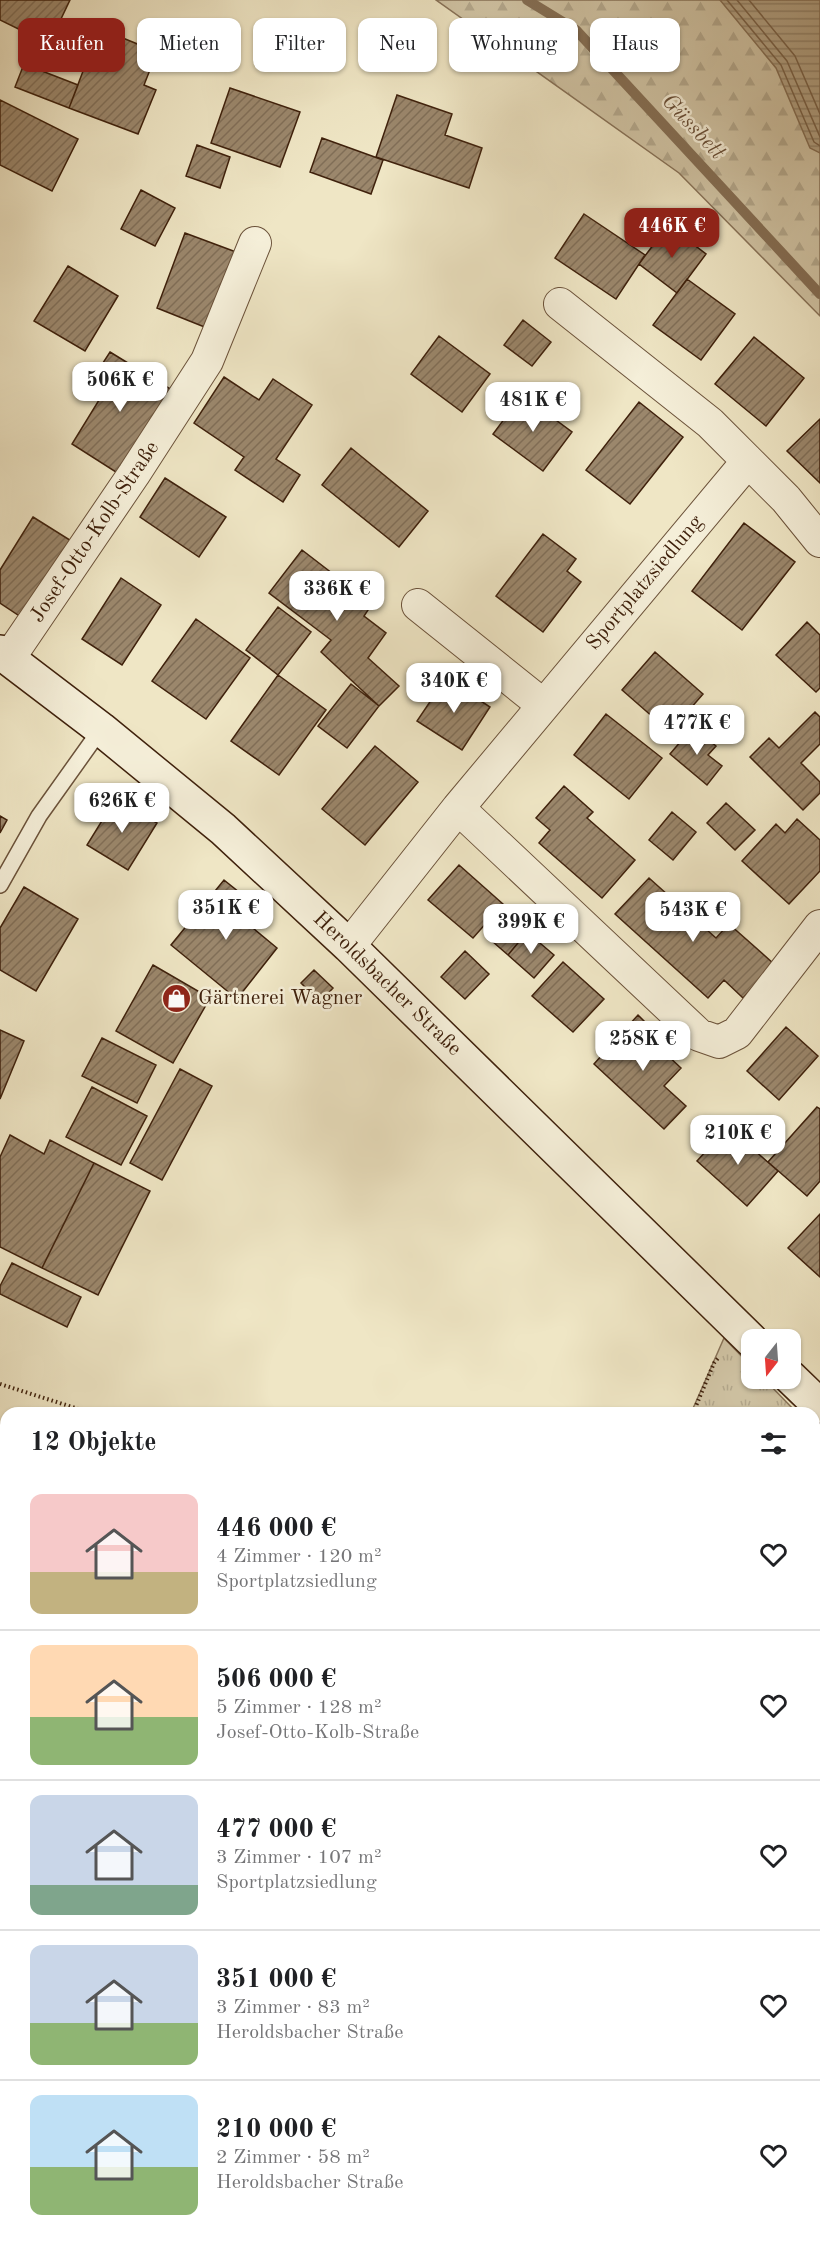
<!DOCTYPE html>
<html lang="de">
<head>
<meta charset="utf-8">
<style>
	body { margin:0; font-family:"Old Standard TT",serif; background:#f6f6f6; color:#202124; height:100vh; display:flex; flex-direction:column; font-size:22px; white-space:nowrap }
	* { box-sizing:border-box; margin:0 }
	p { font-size:20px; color:#757577 }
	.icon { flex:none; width:33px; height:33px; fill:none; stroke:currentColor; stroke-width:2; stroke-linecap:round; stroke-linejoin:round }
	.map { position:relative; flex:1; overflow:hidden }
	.details { position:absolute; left:0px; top:1407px; width:820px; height:834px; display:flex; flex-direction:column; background:#fff; border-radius:18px 18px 0 0; box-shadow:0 2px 4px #0004 }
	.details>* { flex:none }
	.hud { position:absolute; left:18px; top:18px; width:784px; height:54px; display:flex; gap:12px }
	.needle { width:39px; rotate:197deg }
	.fabs { position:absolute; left:741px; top:1329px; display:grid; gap:12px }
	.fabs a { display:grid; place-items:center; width:60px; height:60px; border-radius:12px; background:#fff; box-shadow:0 2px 4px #0004; font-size:30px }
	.price { position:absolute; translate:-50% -51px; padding:0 14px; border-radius:12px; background:#fff; color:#222; font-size:20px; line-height:39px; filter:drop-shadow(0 2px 3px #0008) }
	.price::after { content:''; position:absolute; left:50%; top:36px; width:18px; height:14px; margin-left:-9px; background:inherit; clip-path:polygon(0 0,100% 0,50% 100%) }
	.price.on { background:#8f2418; color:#fff }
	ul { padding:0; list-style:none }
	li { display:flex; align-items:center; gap:18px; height:150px; padding:0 30px }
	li+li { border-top:2px solid #e0e0e0 }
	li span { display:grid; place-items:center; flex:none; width:168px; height:120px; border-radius:12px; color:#555 }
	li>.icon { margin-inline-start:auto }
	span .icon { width:72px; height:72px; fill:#fffc; stroke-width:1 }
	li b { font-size:26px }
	h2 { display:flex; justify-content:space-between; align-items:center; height:72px; padding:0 30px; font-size:26px }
	.chip { padding:0 21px; border-radius:12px; background:#fff; box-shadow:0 2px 4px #0004; font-size:21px; line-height:54px }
	.chip.on { background:#8f2418; color:#fff }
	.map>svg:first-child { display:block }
</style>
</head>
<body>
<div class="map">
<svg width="820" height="2241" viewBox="0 0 820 2241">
	<defs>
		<pattern id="grass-tufts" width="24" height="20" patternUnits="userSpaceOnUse" patternTransform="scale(1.5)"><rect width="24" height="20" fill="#d1c5a6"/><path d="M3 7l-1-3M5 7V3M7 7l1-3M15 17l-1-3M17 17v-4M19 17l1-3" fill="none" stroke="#b4a98e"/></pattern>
		<pattern id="forest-firs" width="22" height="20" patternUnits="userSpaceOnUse" patternTransform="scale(1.5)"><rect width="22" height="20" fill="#d1c5a6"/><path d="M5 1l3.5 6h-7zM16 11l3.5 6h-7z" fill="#b4a98e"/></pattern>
		<pattern id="water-rules" width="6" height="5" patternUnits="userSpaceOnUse" patternTransform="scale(1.5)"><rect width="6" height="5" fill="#b3a386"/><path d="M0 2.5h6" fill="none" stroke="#93846c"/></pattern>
		<pattern id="building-hatch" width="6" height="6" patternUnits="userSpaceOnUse" patternTransform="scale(1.5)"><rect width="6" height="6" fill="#9b876c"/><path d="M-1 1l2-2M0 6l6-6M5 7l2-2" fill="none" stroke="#806e57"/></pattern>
	</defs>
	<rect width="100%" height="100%" fill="#efe6c5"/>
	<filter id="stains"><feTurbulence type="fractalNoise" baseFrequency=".00333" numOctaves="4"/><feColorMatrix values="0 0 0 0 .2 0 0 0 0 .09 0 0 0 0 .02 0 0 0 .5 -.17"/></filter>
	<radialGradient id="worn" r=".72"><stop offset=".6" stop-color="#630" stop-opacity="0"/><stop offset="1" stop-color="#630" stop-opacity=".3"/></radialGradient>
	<path fill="url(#grass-tufts)" stroke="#887359" stroke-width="1.5" d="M724 1338 751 1366 752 1378 764 1379 797 1413H691Z
		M815 1430 820 1436V1779L815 1785Z
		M362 2235H697L713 2241H373Z"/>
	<path fill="url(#forest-firs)" stroke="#887359" stroke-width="1.5" d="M436 0H820V316L679 173Z"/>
	<path fill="url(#water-rules)" stroke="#856f55" stroke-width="1.5" d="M720 0H820V153L810 148 776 68Z"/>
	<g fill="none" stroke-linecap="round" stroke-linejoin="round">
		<path stroke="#796249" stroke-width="1.5" d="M727 0 781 65 814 142 820 146
			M737 0 787 61 820 137
			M749 0 795 56 820 114"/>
		<path stroke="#856f55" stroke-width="10" d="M527 0 576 30 820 294"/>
	</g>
	<path fill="url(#building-hatch)" stroke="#3f210c" stroke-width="1.5" d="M0 0H70L49 44 0 20Z
		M113 34 157 52 144 85 156 90 138 134 69 108 85 66 98 71Z
		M24 64 78 85 69 108 15 87Z
		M230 88 300 112 280 167 211 143Z
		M397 95 452 114 445 135 482 148 469 188 376 157Z
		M0 100 78 139 52 191 0 165Z
		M322 138 383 160 371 194 310 172Z
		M197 145 230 157 220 188 186 176Z
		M141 190 175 208 155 246 121 229Z
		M584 214 645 255 616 299 555 258Z
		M668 225 706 254 677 293 639 264Z
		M185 233 236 252 207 328 157 308Z
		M68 266 118 296 85 351 34 321Z
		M687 279 735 314 701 360 653 325Z
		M523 320 551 342 532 366 504 345Z
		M439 336 490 374 462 412 411 374Z
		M754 337 804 378 766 426 715 384Z
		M110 352 172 390 119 474 72 444 104 392 90 383Z
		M224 377 259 400 273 379 312 405 276 459 300 475 283 502 235 470 244 457 194 423Z
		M522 395 572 432 543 471 493 434Z
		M639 402 683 437 630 504 586 470Z
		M820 419V483L787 451Z
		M351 448 428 511 399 547 322 485Z
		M165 478 226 517 199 557 140 517Z
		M33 517 73 542 24 619 0 603V570Z
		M744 523 795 562 742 630 692 591Z
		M543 534 576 559 567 571 581 582 543 632 496 596Z
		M302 550 372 604 364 616 386 633 368 658 399 686 379 706 321 652 331 640 269 593Z
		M121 578 161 605 122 665 82 639Z
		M278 607 311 632 278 675 246 650Z
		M196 619 250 658 206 719 152 681Z
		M807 622 820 635V688L816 692 776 655Z
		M655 652 703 694 670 732 622 690Z
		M278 675 326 710 279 775 231 741Z
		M446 678 490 707 462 750 417 721Z
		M351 684 379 706 347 748 318 726Z
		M815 712 820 717V744L801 763 820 782V793L803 810 750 757 769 738 779 748Z
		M606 714 662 758 629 799 574 755Z
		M693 727 716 746 708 755 722 766 707 785 670 754Z
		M375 746 418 782 365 845 322 809Z
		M564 786 593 812 587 818 635 860 602 898 539 843 550 830 536 818Z
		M116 798 157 823 128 870 87 845Z
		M726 803 755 830 735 850 707 823Z
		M672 812 696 832 673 860 649 840Z
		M0 816 7 820 0 833Z
		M797 819 820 840V871L789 904 742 861 776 824 785 833Z
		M459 865 503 904 473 938 428 900Z
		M649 878 716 938 729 924 774 964 743 998 724 980 708 998 615 914Z
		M224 880 260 909 248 924 277 948 237 999 171 945Z
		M24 887 78 919 36 991 0 970V928Z
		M505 912 527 932 508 955 485 935Z
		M527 932 554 955 534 978 508 955Z
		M465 951 489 974 465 999 441 977Z
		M563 962 604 999 573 1032 532 996Z
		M153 965 210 998 173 1063 116 1031Z
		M314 970 333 988 320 1002 301 983Z
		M638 1015 656 1033 650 1039 681 1068 664 1086 686 1106 664 1129 594 1064Z
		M786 1027 818 1056 779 1100 747 1071Z
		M0 1030 24 1041 0 1099Z
		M102 1038 156 1065 137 1103 82 1076Z
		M180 1069 212 1086 162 1180 130 1163Z
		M92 1087 147 1116 121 1165 66 1137Z
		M817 1107 820 1109V1181L807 1196 768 1162Z
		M728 1127 778 1171 747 1206 697 1161Z
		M10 1135 44 1154 50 1140 94 1163 42 1268 0 1247V1157Z
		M94 1163 150 1191 98 1295 42 1268Z
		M820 1214V1277L788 1248Z
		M12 1263 81 1297 67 1327 0 1294V1286Z
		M814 1885H820V1962H814Z
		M814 1962H820V2006H814Z
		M814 2171 820 2173V2241H766L750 2235H814Z
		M399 2235H489L486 2241H413Z"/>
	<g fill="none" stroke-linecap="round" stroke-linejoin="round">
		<defs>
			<path id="lane" d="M0 885 39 816 101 729"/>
			<path id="street" d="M560 304 710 423 786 499 820 541
				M418 605 543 705
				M9 658 134 474 207 361 255 243
				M458 808 699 1035 719 1042 737 1033 820 926
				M349 946 458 808 748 461"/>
			<path id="secondary" d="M0 652 101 729 223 829 349 946 752 1341
				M790 1377 820 1406"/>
		</defs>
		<use href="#lane" stroke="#6b523a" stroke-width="18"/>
		<use href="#street" stroke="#6b523a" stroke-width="34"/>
		<use href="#secondary" stroke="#3f210c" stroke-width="36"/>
		<path stroke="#3f210c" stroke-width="4" stroke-dasharray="1.5 3" stroke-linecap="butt" d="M0 1384 91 1413
			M693 1413 714 1363 719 1357
			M814 1634 820 1636
			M814 1703 820 1690
			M814 2115 820 2113
			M342 2241 345 2235"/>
		<use href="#lane" stroke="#f5efd9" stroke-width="15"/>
		<use href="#street" stroke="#f5efd9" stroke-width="32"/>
		<use href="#secondary" stroke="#f5efd9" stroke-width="33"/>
	</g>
	<defs>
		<symbol id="shop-disc" viewBox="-11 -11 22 22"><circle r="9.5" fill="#8f2418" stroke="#f5efd9"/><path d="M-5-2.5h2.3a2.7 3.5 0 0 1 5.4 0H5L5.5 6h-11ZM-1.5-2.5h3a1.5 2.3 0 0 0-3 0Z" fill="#fff"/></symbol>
	</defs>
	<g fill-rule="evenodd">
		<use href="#shop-disc" x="160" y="982" width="33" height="33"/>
	</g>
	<g text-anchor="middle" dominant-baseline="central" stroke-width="5" stroke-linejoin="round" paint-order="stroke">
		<g font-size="21" fill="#3f210c" stroke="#f5efd9">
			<text transform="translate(95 532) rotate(-56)">Josef-Otto-Kolb-Straße</text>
			<text transform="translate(645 583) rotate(-50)">Sportplatzsiedlung</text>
			<text transform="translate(387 984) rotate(44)">Heroldsbacher Straße</text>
		</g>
		<g font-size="21" fill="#3f210c" stroke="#f5efd9" text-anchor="start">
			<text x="198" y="998">Gärtnerei Wagner</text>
		</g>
		<g font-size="22" font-style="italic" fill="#684e37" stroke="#f5efd9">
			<text transform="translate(693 127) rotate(47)">Güssbett</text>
		</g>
	</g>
	<rect width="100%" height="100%" filter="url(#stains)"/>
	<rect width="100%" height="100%" fill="url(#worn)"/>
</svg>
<div class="fabs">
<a><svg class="needle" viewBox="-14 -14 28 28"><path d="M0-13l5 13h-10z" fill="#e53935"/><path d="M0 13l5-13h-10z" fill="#757577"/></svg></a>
</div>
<b class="price on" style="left:672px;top:259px">446K €</b>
<b class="price" style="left:120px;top:413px">506K €</b>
<b class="price" style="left:533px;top:433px">481K €</b>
<b class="price" style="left:337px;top:622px">336K €</b>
<b class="price" style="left:454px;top:714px">340K €</b>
<b class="price" style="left:697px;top:756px">477K €</b>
<b class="price" style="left:122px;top:834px">626K €</b>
<b class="price" style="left:226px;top:941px">351K €</b>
<b class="price" style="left:693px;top:943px">543K €</b>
<b class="price" style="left:531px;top:955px">399K €</b>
<b class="price" style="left:643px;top:1072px">258K €</b>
<b class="price" style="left:738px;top:1166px">210K €</b>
<div class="hud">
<a class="chip on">Kaufen</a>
<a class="chip">Mieten</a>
<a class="chip">Filter</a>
<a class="chip">Neu</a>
<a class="chip">Wohnung</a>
<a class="chip">Haus</a>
</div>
<section class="details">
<h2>12 Objekte<svg class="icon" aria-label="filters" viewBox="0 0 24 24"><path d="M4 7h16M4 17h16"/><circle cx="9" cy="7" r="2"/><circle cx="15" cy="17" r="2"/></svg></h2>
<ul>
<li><span style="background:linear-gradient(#f6c9c9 65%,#c2b280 0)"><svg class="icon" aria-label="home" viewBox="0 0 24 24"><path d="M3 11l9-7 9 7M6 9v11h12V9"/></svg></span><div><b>446 000 €</b><p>4 Zimmer · 120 m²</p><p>Sportplatzsiedlung</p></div><svg class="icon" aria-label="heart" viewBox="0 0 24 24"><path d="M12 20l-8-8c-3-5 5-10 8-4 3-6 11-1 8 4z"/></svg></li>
<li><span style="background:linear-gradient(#ffd9b3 60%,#8fb573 0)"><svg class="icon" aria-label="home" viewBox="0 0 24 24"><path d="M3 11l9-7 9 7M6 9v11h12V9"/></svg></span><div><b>506 000 €</b><p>5 Zimmer · 128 m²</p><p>Josef-Otto-Kolb-Straße</p></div><svg class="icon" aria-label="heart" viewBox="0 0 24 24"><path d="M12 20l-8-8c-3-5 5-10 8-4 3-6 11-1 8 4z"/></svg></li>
<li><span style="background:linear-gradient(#c9d6e8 75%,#7fa58c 0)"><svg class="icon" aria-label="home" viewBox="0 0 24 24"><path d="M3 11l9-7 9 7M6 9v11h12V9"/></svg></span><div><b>477 000 €</b><p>3 Zimmer · 107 m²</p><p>Sportplatzsiedlung</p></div><svg class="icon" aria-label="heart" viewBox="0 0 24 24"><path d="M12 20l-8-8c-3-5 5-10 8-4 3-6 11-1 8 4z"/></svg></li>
<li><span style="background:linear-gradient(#c9d6e8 65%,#8fb573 0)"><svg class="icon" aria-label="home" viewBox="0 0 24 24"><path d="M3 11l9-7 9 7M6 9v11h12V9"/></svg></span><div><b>351 000 €</b><p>3 Zimmer · 83 m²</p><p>Heroldsbacher Straße</p></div><svg class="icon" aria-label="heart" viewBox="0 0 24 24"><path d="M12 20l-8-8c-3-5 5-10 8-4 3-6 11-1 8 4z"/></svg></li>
<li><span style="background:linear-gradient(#bfe0f5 60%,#8fb573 0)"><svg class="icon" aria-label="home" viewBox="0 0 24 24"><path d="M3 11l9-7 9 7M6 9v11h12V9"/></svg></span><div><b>210 000 €</b><p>2 Zimmer · 58 m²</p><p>Heroldsbacher Straße</p></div><svg class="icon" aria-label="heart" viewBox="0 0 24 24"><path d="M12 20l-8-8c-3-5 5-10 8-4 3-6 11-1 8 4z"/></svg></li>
</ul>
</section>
</div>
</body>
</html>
